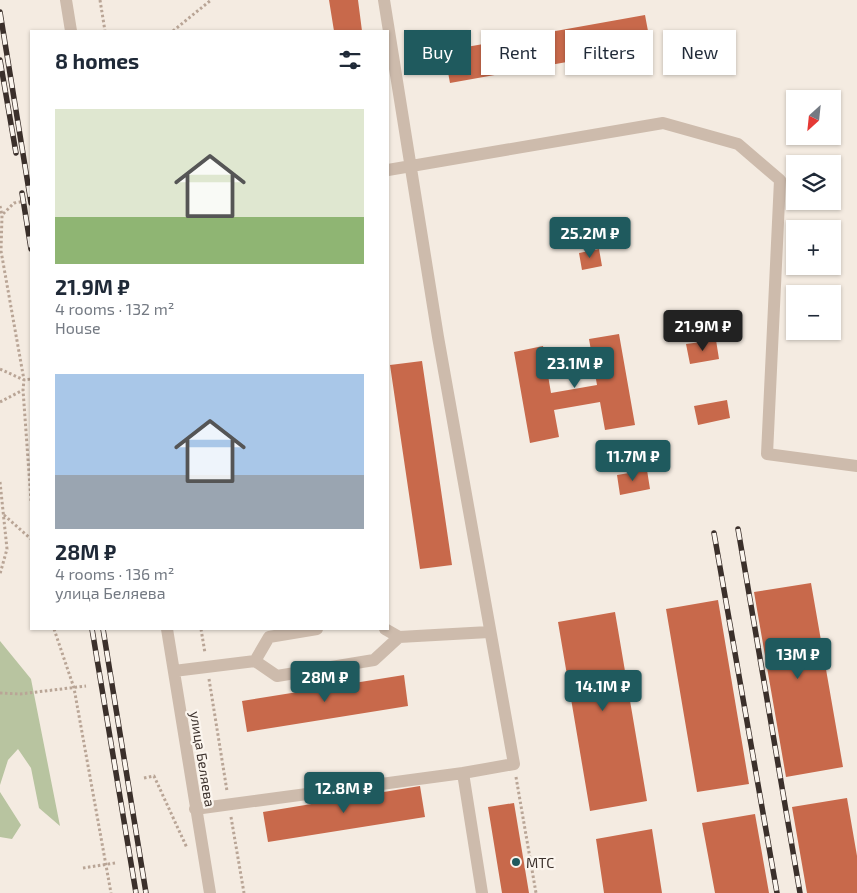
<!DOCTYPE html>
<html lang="en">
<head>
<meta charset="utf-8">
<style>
	body { margin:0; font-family:"Exo 2",sans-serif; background:#f6f6f7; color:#1f2937; height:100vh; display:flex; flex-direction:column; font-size:19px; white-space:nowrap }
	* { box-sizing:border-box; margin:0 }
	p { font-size:16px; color:#747a83 }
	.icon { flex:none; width:28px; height:28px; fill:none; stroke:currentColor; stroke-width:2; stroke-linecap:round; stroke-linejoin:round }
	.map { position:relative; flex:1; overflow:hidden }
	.drawer { position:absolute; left:30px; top:30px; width:359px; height:600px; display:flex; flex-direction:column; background:#fff; border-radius:0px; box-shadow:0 1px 4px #0004 }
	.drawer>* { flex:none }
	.banner { position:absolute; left:404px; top:30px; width:378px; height:45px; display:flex; gap:10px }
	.needle { width:32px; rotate:207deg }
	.tools { position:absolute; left:786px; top:90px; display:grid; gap:10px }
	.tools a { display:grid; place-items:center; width:55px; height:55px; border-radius:0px; background:#fff; box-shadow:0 1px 4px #0004; font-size:25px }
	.price { position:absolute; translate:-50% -42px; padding:0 11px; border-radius:5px; background:#1f5a5e; color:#fff; font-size:16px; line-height:32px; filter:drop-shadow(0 1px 2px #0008) }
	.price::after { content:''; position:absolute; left:50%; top:30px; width:15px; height:11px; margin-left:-8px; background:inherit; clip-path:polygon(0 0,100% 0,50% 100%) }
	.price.on { background:#222; color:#fff }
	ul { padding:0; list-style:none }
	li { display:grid; align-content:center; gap:10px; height:265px; padding:0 25px }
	li span { display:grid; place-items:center; height:155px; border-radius:0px; color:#555 }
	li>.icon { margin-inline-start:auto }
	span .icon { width:90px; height:90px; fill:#fffc; stroke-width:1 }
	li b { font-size:21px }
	h2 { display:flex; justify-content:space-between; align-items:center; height:60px; padding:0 25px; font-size:21px }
	.chip { padding:0 18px; border-radius:0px; background:#fff; box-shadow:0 1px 4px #0004; font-size:18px; line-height:45px }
	.chip.on { background:#1f5a5e; color:#fff }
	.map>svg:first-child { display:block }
</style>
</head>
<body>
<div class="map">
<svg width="857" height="893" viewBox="0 0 857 893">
	<rect width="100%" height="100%" fill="#f4ebe1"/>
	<path fill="#b8c4a0" d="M0 641 31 679 60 826 39 808 31 768 18 749 8 760 0 785Z
		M0 792 21 825 12 839 0 837Z"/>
	<path fill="#c8694b" d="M329 0H358L362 31H334Z
		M645 15 651 47 450 83 444 51Z
		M599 249 602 266 582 270 579 253Z
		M619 334 635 425 605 430 600 402 554 410 559 437 530 443 514 352 543 346 551 393 597 385 589 339Z
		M716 340 719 359 690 364 686 344Z
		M422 361 452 565 420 569 390 365Z
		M727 400 730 418 698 425 694 406Z
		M647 470 650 489 620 495 617 475Z
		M811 583 843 767 786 777 754 592Z
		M718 600 749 784 697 792 666 609Z
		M615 612 647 801 590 811 558 622Z
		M404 675 408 706 247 732 242 701Z
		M420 786 425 817 268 842 263 812Z
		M847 798 857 856V893H807L792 807Z
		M514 803 529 893H502L488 807Z
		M755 814 769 893H715L702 823Z
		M652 829 662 893H604L596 839Z"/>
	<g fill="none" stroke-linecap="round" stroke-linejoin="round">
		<path stroke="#b9a596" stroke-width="3" stroke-dasharray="2.5 2.5" stroke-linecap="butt" d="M100 0 105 31
			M173 31 211 0
			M31 200 14 203 2 215 1 251 24 380 23 390 31 501
			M0 206 2 215
			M0 369 24 380 31 379
			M0 402 23 390
			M0 482 7 549 0 574
			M4 515 31 539
			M54 629 74 688 111 893
			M201 629 205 653
			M209 679 227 791
			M0 693 20 694 86 686
			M516 777 536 893
			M144 778 154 776 187 848
			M231 817 244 893
			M83 868 115 863"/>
		<path stroke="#cdbbac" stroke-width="12" d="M66 0 71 31
			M384 0 438 337 514 764 463 773 482 893
			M388 170 663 123 738 144 780 180 767 454 857 466
			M167 629 210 893
			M317 629 269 637 255 661 277 676 374 660 399 637 489 632
			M385 629 399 637
			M174 671 255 661
			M195 809 463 773"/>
		<defs>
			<path id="rail" d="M0 12 31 203
				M0 60 16 153
				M22 193 31 249
				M738 529 800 893
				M714 533 777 893
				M92 629 136 893
				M103 629 146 893"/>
		</defs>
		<use href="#rail" stroke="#3b302b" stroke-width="5.5"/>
		<use href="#rail" stroke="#fbf5ee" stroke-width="4" stroke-dasharray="11" stroke-linecap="butt"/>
	</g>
	<circle fill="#1f5a5e" stroke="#fbf5ee" stroke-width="2" cx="516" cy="862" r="5"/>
	<g text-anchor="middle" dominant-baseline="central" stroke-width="4.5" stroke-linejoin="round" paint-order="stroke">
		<g font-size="14" fill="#3b302b" stroke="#fbf5ee">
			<text transform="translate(203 759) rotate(81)">улица Беляева</text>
		</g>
		<g font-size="14" fill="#3b302b" stroke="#fbf5ee" text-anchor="start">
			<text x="526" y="862">МТС</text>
		</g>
	</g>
</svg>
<div class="tools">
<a><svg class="needle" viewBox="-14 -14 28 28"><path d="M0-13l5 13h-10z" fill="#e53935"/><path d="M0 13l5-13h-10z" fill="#747a83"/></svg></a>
<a><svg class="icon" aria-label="layers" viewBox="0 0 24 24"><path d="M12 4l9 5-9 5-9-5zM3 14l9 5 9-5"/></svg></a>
<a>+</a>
<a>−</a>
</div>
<b class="price" style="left:590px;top:259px">25.2M ₽</b>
<b class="price on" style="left:703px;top:352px">21.9M ₽</b>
<b class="price" style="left:575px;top:389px">23.1M ₽</b>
<b class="price" style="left:633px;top:482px">11.7M ₽</b>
<b class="price" style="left:798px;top:680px">13M ₽</b>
<b class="price" style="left:325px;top:703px">28M ₽</b>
<b class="price" style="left:603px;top:712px">14.1M ₽</b>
<b class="price" style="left:344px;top:814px">12.8M ₽</b>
<div class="banner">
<a class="chip on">Buy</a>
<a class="chip">Rent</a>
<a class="chip">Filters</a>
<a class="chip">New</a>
</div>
<section class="drawer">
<h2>8 homes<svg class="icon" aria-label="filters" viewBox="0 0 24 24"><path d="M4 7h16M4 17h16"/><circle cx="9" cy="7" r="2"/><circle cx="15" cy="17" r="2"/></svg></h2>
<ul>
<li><span style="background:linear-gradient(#dfe7d0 70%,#8fb573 0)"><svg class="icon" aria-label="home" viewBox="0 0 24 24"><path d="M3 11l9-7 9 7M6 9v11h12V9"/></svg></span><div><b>21.9M ₽</b><p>4 rooms · 132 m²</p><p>House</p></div></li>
<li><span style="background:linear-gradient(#a9c7e8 65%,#9aa5b1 0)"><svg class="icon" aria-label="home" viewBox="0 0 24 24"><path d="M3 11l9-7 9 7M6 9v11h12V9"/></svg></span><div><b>28M ₽</b><p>4 rooms · 136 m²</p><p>улица Беляева</p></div></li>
</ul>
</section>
</div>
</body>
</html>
